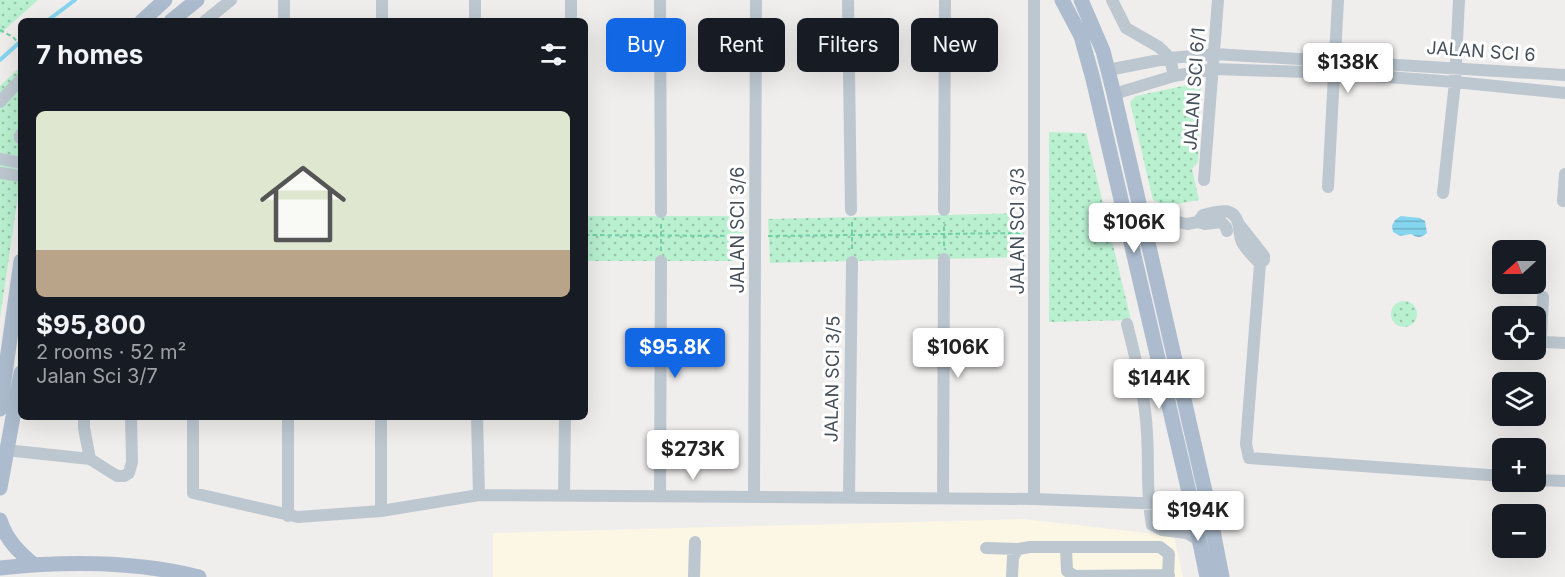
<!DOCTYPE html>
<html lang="en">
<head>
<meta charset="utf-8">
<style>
	body { margin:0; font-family:Inter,sans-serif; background:#20242c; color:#f1f3f6; height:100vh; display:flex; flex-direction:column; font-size:22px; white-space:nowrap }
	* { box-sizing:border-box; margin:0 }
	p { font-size:20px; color:#9ea1a6 }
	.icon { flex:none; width:33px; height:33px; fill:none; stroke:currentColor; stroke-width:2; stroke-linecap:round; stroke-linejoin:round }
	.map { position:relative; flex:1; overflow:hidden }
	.panel { position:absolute; left:18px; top:18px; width:570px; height:402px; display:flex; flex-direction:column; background:#171b24; border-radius:9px; box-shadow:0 6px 24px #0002 }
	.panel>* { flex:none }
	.banner { position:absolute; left:606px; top:18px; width:570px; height:54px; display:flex; gap:12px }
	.needle { width:39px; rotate:249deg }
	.fabs { position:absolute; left:1492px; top:240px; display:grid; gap:12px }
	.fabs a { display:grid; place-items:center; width:54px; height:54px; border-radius:9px; background:#171b24; box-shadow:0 6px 24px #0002; font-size:30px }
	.price { position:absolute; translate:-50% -51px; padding:0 14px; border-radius:6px; background:#fff; color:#222; font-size:20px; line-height:39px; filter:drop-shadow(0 2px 3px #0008) }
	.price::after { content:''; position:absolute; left:50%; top:36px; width:18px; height:14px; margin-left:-9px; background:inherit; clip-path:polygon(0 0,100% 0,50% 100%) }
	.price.active { background:#1267e5; color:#fff }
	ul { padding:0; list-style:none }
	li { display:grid; align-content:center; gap:12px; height:318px; padding:0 18px }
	li span { display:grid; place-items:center; height:186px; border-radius:9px; color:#555 }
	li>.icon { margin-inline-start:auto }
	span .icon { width:108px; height:108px; fill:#fffc; stroke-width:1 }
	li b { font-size:26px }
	h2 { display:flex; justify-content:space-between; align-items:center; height:72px; padding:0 18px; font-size:26px }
	.chip { padding:0 21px; border-radius:9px; background:#171b24; box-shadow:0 6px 24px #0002; font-size:21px; line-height:54px }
	.chip.active { background:#1267e5; color:#fff }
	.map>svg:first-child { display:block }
</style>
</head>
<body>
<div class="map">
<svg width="1565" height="577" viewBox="0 0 1565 577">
	<defs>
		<pattern id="park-dots" width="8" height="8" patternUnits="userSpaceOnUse" patternTransform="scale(1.5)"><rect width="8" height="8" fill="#b9f0d0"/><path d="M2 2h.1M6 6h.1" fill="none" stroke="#98c5ac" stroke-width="1.8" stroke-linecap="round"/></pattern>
		<pattern id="water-rules" width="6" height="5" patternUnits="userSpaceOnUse" patternTransform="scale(1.5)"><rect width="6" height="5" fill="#85d5ef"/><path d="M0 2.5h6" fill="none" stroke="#6fafc5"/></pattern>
	</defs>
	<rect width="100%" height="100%" fill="#f0eded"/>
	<path fill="#fcf6e5" d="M1023 519 1174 536 1183 577H493V533Z"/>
	<path fill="url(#park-dots)" d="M0 0H38L0 34Z
		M21 66V175L0 318V86Z
		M1192 84 1201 88 1198 162 1192 169 1199 200 1166 206 1153 200 1130 102 1136 96Z
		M1049 132 1086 133 1131 320 1049 322Z
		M1024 213 1025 257 770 263 768 219Z
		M585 216H743V261H585Z
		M1391 314a13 13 0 1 1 26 0a13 13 0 1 1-26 0Z"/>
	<path fill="url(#water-rules)" d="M1401 216 1420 218 1425 221 1427 233C1421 238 1417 238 1411 234L1400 236 1393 232 1392 226 1395 220Z"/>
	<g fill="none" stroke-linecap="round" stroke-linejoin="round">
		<path stroke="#85d5ef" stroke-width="4" d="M47 21 75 0
			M0 60 21 41"/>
		<path stroke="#70cfa4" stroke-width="2" stroke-dasharray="4.5 3" stroke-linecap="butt" d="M0 30 13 37 21 46
			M852 222V249
			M585 235 744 236
			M768 236 1023 233
			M944 246V222
			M661 251V224"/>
		<path stroke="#bdc7d0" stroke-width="12" d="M284 0V21
			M475 0V21
			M660 0 661 212
			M848 0 851 210
			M1112 0 1126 28 1159 47 1170 58 1174 76
			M205 21 231 0
			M382 21V0
			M571 21V0
			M1108 70 1170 58 1215 54 1565 75
			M1114 94 1174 76 1214 69 1334 73 1455 82 1565 93
			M0 102 21 79
			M20 138 21 134
			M0 159 21 163
			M0 173 21 176
			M1204 180 1218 0
			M1328 187 1338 0
			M1443 193 1455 82 1459 0
			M1563 201 1565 174
			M944 210 945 0
			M1198 222 1203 215C1216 212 1233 205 1238 223 1240 230 1239 236 1242 242 1246 250 1254 257 1260 264
			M1238 223 1264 256V260L1260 264 1246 444 1249 458 1503 476
			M1145 229 1178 222 1187 224 1198 222 1205 224 1221 222 1226 227 1227 231
			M1543 297 1541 338 1545 342 1565 343
			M1127 324C1136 360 1145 395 1147 433 1149 464 1146 494 1152 525L1162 530 1187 533 1199 540
			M84 417V428L90 459
			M193 417V493L298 517 381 511 479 495 1034 499 1192 505 1200 502
			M288 417V516
			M477 417 479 495
			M6 450 90 459 117 476H124L129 473 132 462 131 417
			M1536 480 1565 481
			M564 495 565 417
			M660 496 661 261
			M754 497 756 0
			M849 497 852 262
			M943 498 944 259
			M1034 499V0
			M381 511V417
			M986 548 1018 549
			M1066 548 1067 571 1075 576 1169 575
			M694 577 695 542
			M1012 577 1013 557 1018 549 1030 547H1160L1169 554 1168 577"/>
		<path stroke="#acbcce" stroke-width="15" d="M1062 0 1081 36 1093 79 1192 505 1207 577
			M1081 0 1103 51 1114 94 1207 500 1222 577
			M142 21 165 0
			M171 21 197 0
			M0 409 21 261
			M0 488 21 373
			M0 520C7 541 18 551 34 565
			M0 568C66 561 135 561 199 577"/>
	</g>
	<g text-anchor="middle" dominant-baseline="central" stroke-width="6" stroke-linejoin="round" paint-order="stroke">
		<g font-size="18" fill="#45505b" stroke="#fff">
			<text transform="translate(1481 51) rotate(4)">JALAN SCI 6</text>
			<text transform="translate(1194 89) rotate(-86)">JALAN SCI 6/1</text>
			<text transform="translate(737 230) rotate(-90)">JALAN SCI 3/6</text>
			<text transform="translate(1017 231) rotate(-90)">JALAN SCI 3/3</text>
			<text transform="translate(832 379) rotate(-89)">JALAN SCI 3/5</text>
		</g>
	</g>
</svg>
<div class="fabs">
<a><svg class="needle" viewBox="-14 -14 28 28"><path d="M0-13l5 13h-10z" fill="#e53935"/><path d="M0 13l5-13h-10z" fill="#9ea1a6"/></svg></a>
<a><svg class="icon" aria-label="locate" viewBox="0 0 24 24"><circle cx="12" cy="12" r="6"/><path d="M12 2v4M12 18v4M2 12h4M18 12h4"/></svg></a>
<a><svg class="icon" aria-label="layers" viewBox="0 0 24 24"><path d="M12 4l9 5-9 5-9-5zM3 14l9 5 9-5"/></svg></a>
<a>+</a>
<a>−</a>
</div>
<b class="price" style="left:1348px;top:94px">$138K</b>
<b class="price" style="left:1134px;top:254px">$106K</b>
<b class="price active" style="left:675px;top:379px">$95.8K</b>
<b class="price" style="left:958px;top:379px">$106K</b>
<b class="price" style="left:1159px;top:410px">$144K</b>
<b class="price" style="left:693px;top:481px">$273K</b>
<b class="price" style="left:1198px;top:542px">$194K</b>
<div class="banner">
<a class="chip active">Buy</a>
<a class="chip">Rent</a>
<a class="chip">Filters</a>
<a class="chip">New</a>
</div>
<section class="panel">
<h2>7 homes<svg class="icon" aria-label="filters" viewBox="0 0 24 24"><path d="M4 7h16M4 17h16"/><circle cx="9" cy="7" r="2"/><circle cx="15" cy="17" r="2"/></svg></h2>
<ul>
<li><span style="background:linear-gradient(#dfe7d0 75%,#b9a48a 0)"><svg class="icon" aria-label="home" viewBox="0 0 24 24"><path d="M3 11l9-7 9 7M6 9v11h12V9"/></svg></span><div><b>$95,800</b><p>2 rooms · 52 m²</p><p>Jalan Sci 3/7</p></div></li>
</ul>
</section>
</div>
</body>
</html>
